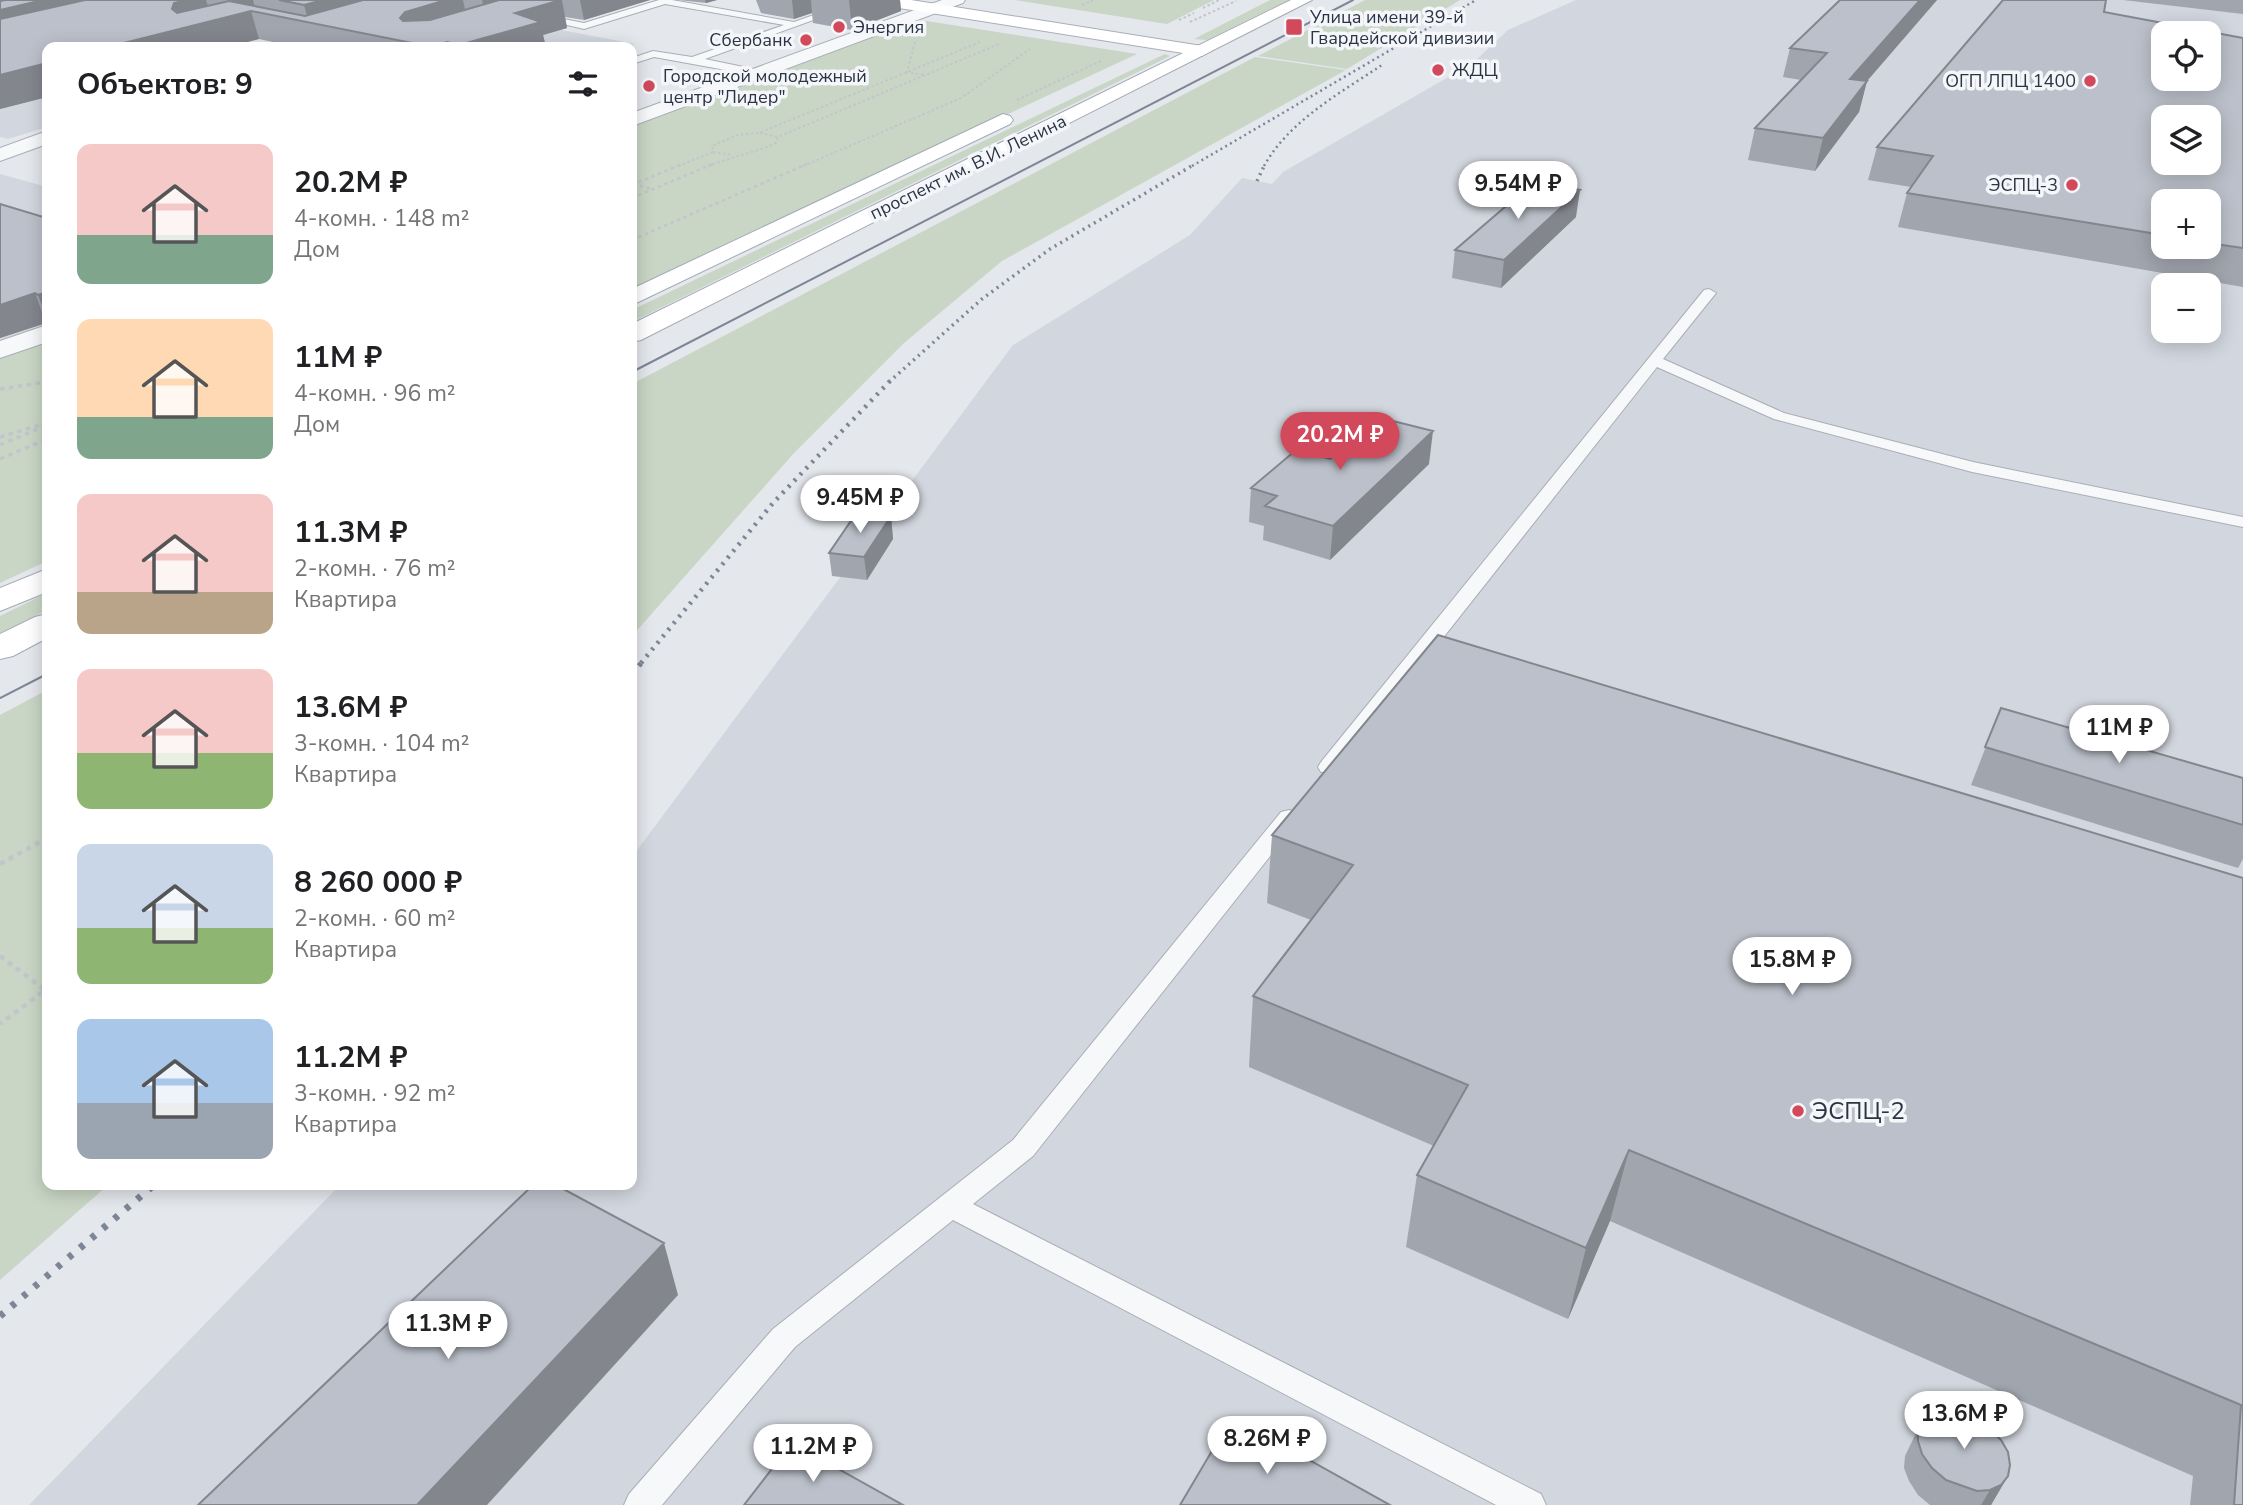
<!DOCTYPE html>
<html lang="ru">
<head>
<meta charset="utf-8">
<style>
	body { margin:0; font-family:"Nunito Sans",sans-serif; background:#f2f2f2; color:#202124; height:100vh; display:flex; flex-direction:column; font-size:26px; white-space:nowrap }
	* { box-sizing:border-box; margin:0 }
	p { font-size:23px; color:#757577 }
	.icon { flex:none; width:38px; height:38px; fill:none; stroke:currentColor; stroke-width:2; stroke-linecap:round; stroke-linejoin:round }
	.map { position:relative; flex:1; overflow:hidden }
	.sheet { position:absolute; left:42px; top:42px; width:595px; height:1148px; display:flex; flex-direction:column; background:#fff; border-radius:14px; box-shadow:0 4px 18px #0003 }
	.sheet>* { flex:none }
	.fabs { position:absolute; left:2151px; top:21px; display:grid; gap:14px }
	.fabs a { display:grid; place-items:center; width:70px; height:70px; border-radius:14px; background:#fff; box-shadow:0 4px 18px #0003; font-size:35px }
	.price { position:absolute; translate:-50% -60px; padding:0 16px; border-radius:24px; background:#fff; color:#222; font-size:23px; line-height:46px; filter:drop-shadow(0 2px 4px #0008) }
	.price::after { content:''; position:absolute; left:50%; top:42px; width:21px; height:16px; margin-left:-10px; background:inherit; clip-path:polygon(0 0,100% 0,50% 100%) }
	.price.current { background:#d1495b; color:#fff }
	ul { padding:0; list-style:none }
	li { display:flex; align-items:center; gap:21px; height:175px; padding:0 35px }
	li span { display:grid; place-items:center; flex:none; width:196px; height:140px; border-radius:14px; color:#555 }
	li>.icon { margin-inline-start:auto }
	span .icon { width:84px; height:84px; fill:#fffc; stroke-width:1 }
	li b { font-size:30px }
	h2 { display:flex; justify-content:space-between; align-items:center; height:84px; padding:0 35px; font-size:30px }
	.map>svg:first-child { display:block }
</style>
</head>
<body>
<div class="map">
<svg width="2243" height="1505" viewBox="0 0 2243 1505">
	<rect width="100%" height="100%" fill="#e4e7ec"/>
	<path fill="#d2d6de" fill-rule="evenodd" d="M1576 0H2243V1505H29L340 1185H632V857L1013 345 1190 235 1242 178 1272 184 1283 172 1473 63 1508 30ZM2163 33H2208V79H2163ZM2163 117H2208V163H2163ZM2163 201H2208V247H2163ZM2163 285H2208V331H2163Z
		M529 24 635 44 626 47H450Z
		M47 55V127L8 139 0 137V67Z
		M0 174 47 187V333L0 351Z"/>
	<path fill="#c9d6c5" d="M1015 0H1214L1167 24Z
		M1270 0H1289L1207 40 1194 39Z
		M1365 0H1460L1347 69 1258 56Z
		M914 19 1137 54 632 289V122Z
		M1165 54 1170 56 632 322V310Z
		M1255 57 1346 70 1002 261 904 343 794 453 632 636V384Z
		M47 339V561L0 583V357Z
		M47 593V610L0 634V616Z
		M47 690V1185H108L0 1280V715Z"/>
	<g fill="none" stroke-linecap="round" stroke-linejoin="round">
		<defs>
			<path id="service" d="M659 0H672L794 22 856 0H869L705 59 763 71 764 73 759 76 654 57 632 64V58L653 51 692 57 784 25 665 4 584 29 533 17 538 14 584 23Z
				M1709 289 1716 293 1663 359 1784 413 1973 462 2243 517V527L1972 472 1774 419 1657 367 1337 772H1321L1318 767 1321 762 1704 290Z
				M1289 810 1297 812 1300 817 1297 822 1033 1156 973 1204 1541 1494 1546 1505H1496L953 1220 795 1347 662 1505H624L629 1494 773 1329 1013 1140 1281 812Z"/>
			<path id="minor" d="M942 0H965L963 3 632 126V113Z
				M47 131V144L0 161V148Z
				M47 325V342L0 358V341Z"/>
			<path id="secondary" d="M872 0H911L1202 46 1211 51 1202 56 880 5Z"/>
			<path id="primary" d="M1291 0H1312L641 340 632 342V324Z
				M1003 114 1010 116 1013 120 1010 124 632 305V289Z
				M47 569V592L0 611V588Z
				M47 614V638L13 656 0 659V634L35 617Z"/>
		</defs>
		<use href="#service" stroke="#a9aeb7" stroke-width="2"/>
		<use href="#minor" stroke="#a9aeb7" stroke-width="2"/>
		<use href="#secondary" stroke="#a9aeb7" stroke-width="2"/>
		<use href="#primary" stroke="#a3abb8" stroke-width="2"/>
		<path stroke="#c2c5cb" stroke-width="2" stroke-dasharray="2.5 2.5" stroke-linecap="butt" d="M1082 5 1093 0
			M1203 8 1219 0
			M1179 20 1194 13
			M1190 22 1236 1
			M915 42 907 72 923 75
			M1017 100 1101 61
			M760 133 778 137
			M713 152 732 155
			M678 166 713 152 712 146 737 135 759 133 980 42
			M708 166C731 157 754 153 776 143L778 137 999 44
			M803 166 961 98 1030 49"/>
		<path stroke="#c2c5cb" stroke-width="2.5" stroke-dasharray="3.5 3.5" stroke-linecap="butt" d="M633 184 652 189
			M632 185 682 164
			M632 198 713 164
			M632 240 807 164"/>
		<path stroke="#c2c5cb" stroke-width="3.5" stroke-dasharray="4.5 4.5" stroke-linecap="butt" d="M0 389 47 382
			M0 437 39 425
			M0 445 47 425
			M0 459 47 439"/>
		<path stroke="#c2c5cb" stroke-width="4.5" stroke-dasharray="5 5" stroke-linecap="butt" d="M0 864 47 838
			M0 956 45 990 0 1024"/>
		<use href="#service" fill="#f7f8fa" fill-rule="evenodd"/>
		<use href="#minor" fill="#f7f8fa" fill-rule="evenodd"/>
		<use href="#secondary" fill="#fff" fill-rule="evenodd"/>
		<use href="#primary" fill="#fff" fill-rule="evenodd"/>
		<path stroke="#7d8696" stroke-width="2" d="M632 372 1353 0
			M0 698 47 674"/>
		<path stroke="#7d8696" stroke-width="2.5" stroke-dasharray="2 3.5" stroke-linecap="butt" d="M1192 166 1476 0
			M1264 166C1289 121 1340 93 1382 65"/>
		<path stroke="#7d8696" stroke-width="3.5" stroke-dasharray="2 4.5" stroke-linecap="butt" d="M1257 181 1265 164
			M889 382 982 299 1050 249 1195 164"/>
		<path stroke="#7d8696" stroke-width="4.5" stroke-dasharray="2.5 6" stroke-linecap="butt" d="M641 663 773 503 891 380"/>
		<path stroke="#7d8696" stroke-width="5" stroke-dasharray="3.5 7" stroke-linecap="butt" d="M632 674 643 661"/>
		<path stroke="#7d8696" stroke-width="7" stroke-dasharray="5 10" stroke-linecap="butt" d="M0 1316 154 1185"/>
	</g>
	<path fill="#a1a5ae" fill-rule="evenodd" d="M0 0H650L584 20 565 17 567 28 543 35 546 47H296L259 39 47 47V97L0 109Z
		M678 0H717L706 3Z
		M756 0H900L901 11 852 30 813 23 812 13 794 19 761 13Z
		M1840 0H1937L1867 81 1859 112 1815 171 1748 160 1755 128 1801 80 1783 77 1790 48Z
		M2123 0H2243V14Z
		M2104 12 2243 38V287L1898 227 1907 193 1911 187 1868 180 1877 147ZM2163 201H2208V247H2163Z
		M0 204 43 217 47 215V323H46L0 338Z
		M1576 217 1501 288 1452 278 1455 250Z
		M1330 459 1429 464 1330 560 1263 540 1264 526 1249 522 1251 488Z
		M891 516 893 539 867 580 832 576 829 553Z
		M2001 708 2243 778V859L2238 868 1971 785Z
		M1272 835 2243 878V1505H2190L2193 1476 1610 1221 1568 1319 1406 1247 1417 1175 1434 1146 1249 1067 1253 996 1311 920 1267 903Z
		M1918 1429 2008 1476 1991 1505H1930L1918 1495 1909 1481 1904 1468 1905 1456Z"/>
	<path fill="#83868d" d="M0 0H159L0 41Z
		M187 0H206L213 21 235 15 231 0H253L256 12 251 11 259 39 230 47H108L172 9 174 3Z
		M323 0H433L309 23 304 5Z
		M446 0H463L468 24 412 40 400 18 405 12Z
		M482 0H545L486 18Z
		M562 0 567 28 543 35 546 47H460L459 45 515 13Z
		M580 0H650L584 20Z
		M705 0H717L706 3Z
		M792 0H811L812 13 794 19Z
		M849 0H900L901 11 852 30Z
		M1920 0H1937L1867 81 1859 112 1815 171 1823 138 1850 79Z
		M447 42 448 47H432Z
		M47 63V97L0 109V75Z
		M1580 190 1576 217 1501 288 1504 260Z
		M47 292V319L38 295Z
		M35 293 46 323 0 338V305Z
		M1433 431 1429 464 1330 560 1333 526Z
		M891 516 893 539 867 580 864 557Z
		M1629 1150 1610 1221 1568 1319 1586 1248Z
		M664 1243 678 1295 487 1505H417Z
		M2008 1476 1991 1505H1981L1990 1490Z"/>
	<path fill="#bbc0ca" stroke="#83868d" stroke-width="2" fill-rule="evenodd" d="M5 0H43L0 10V1Z
		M85 0H187L174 3 172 9 177 13 229 1 305 16 363 0H446L405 12 400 18 403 21 430 20 499 0H561L515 13 541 22 459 45 447 42 432 47 251 11 108 47H47V63L0 75V19Z
		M279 0H323L304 5Z
		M1840 0H1920L1850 79 1867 81 1823 138 1755 128 1827 53 1790 48Z
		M2003 0H2106L2104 12 2243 38V248L2208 243V201H2163V235L1907 193 1933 156 1877 147ZM2163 33H2208V79H2163ZM2163 117H2208V163H2163Z
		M1534 182 1580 190 1504 260 1455 250Z
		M0 204 43 217 47 215V292L38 295 35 293 0 305Z
		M1377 417 1433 431 1333 526 1265 506 1277 496 1251 488 1296 450 1330 459Z
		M857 512 891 516 864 557 829 553Z
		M1438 635 2243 878V1505H2234L2241 1405 1629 1150 1586 1248 1417 1175 1468 1085 1253 996 1353 865 1272 835Z
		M2001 708 2243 778V825L1985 747Z
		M533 1185H556L664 1243 417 1505H198Z
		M1948 1411 1963 1413 1978 1419 2001 1440 2008 1452 2010 1465 2008 1476 2001 1485 1990 1490 1977 1491 1946 1480 1932 1468 1922 1454 1918 1441V1429L1924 1418 1935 1413Z
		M1232 1417 1390 1505H1180Z
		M792 1443 903 1505H744Z"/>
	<g fill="#d1495b" stroke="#f4f6f9" stroke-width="2.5">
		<circle cx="839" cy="27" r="7"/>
		<rect x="1285" y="18" width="18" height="18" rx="3.5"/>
		<circle cx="806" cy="40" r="7"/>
		<circle cx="1438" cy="70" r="7"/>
		<circle cx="2090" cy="81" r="7"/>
		<circle cx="649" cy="86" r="7"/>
		<circle cx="2072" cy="185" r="7"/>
		<circle cx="1798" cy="1111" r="7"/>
	</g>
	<g text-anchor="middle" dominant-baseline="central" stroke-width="7" stroke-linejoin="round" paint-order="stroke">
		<g font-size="18" fill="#2b3445" stroke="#f4f6f9" text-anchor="start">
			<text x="1310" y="17">Улица имени 39-й<tspan x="1310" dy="21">Гвардейской дивизии</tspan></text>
			<text x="853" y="27">Энергия</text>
			<text x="792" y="40" text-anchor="end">Сбербанк</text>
			<text x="1452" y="70">ЖДЦ</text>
			<text x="663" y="76">Городской молодежный<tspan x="663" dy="21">центр "Лидер"</tspan></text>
			<text x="2076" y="81" text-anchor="end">ОГП ЛПЦ 1400</text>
			<text x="2058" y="185" text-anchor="end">ЭСПЦ-3</text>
		</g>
		<g font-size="18" fill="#2b3445" stroke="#f4f6f9">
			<text transform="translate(968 167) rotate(-26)">проспект им. В.И. Ленина</text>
		</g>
		<g font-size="24" fill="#2b3445" stroke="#f4f6f9" text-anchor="start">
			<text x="1812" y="1111">ЭСПЦ-2</text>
		</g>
	</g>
</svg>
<div class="fabs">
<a><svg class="icon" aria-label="locate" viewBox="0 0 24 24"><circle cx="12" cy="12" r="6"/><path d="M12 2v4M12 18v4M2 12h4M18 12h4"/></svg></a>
<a><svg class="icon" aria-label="layers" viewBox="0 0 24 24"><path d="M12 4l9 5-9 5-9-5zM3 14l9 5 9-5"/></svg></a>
<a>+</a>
<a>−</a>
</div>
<b class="price" style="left:1518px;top:221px">9.54M ₽</b>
<b class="price current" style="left:1340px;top:472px">20.2M ₽</b>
<b class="price" style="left:860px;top:535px">9.45M ₽</b>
<b class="price" style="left:2119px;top:765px">11M ₽</b>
<b class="price" style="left:1792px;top:997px">15.8M ₽</b>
<b class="price" style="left:448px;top:1361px">11.3M ₽</b>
<b class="price" style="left:1964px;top:1451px">13.6M ₽</b>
<b class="price" style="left:1267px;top:1476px">8.26M ₽</b>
<b class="price" style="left:813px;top:1484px">11.2M ₽</b>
<section class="sheet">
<h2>Объектов: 9<svg class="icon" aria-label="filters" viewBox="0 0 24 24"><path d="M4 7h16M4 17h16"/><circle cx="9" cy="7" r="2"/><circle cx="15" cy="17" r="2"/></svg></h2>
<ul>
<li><span style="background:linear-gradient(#f6c9c9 65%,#7fa58c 0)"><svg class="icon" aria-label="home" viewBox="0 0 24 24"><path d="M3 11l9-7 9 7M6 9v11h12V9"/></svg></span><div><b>20.2M ₽</b><p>4-комн. · 148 m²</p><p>Дом</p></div></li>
<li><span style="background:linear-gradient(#ffd9b3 70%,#7fa58c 0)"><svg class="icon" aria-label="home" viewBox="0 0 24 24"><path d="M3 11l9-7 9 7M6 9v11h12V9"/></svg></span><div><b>11M ₽</b><p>4-комн. · 96 m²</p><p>Дом</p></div></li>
<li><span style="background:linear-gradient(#f6c9c9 70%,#b9a48a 0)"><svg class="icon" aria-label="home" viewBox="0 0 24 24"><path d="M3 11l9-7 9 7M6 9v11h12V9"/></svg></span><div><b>11.3M ₽</b><p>2-комн. · 76 m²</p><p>Квартира</p></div></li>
<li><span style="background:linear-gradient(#f6c9c9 60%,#8fb573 0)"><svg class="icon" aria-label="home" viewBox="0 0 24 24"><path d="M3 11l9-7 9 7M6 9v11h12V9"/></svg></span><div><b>13.6M ₽</b><p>3-комн. · 104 m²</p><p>Квартира</p></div></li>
<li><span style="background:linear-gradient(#c9d6e8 60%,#8fb573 0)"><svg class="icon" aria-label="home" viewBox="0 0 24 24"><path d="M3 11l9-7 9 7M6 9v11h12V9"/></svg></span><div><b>8 260 000 ₽</b><p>2-комн. · 60 m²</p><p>Квартира</p></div></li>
<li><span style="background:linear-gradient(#a9c7e8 60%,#9aa5b1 0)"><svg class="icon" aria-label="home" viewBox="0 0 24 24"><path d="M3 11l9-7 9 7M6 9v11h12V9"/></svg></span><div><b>11.2M ₽</b><p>3-комн. · 92 m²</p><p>Квартира</p></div></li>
</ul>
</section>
</div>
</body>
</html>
